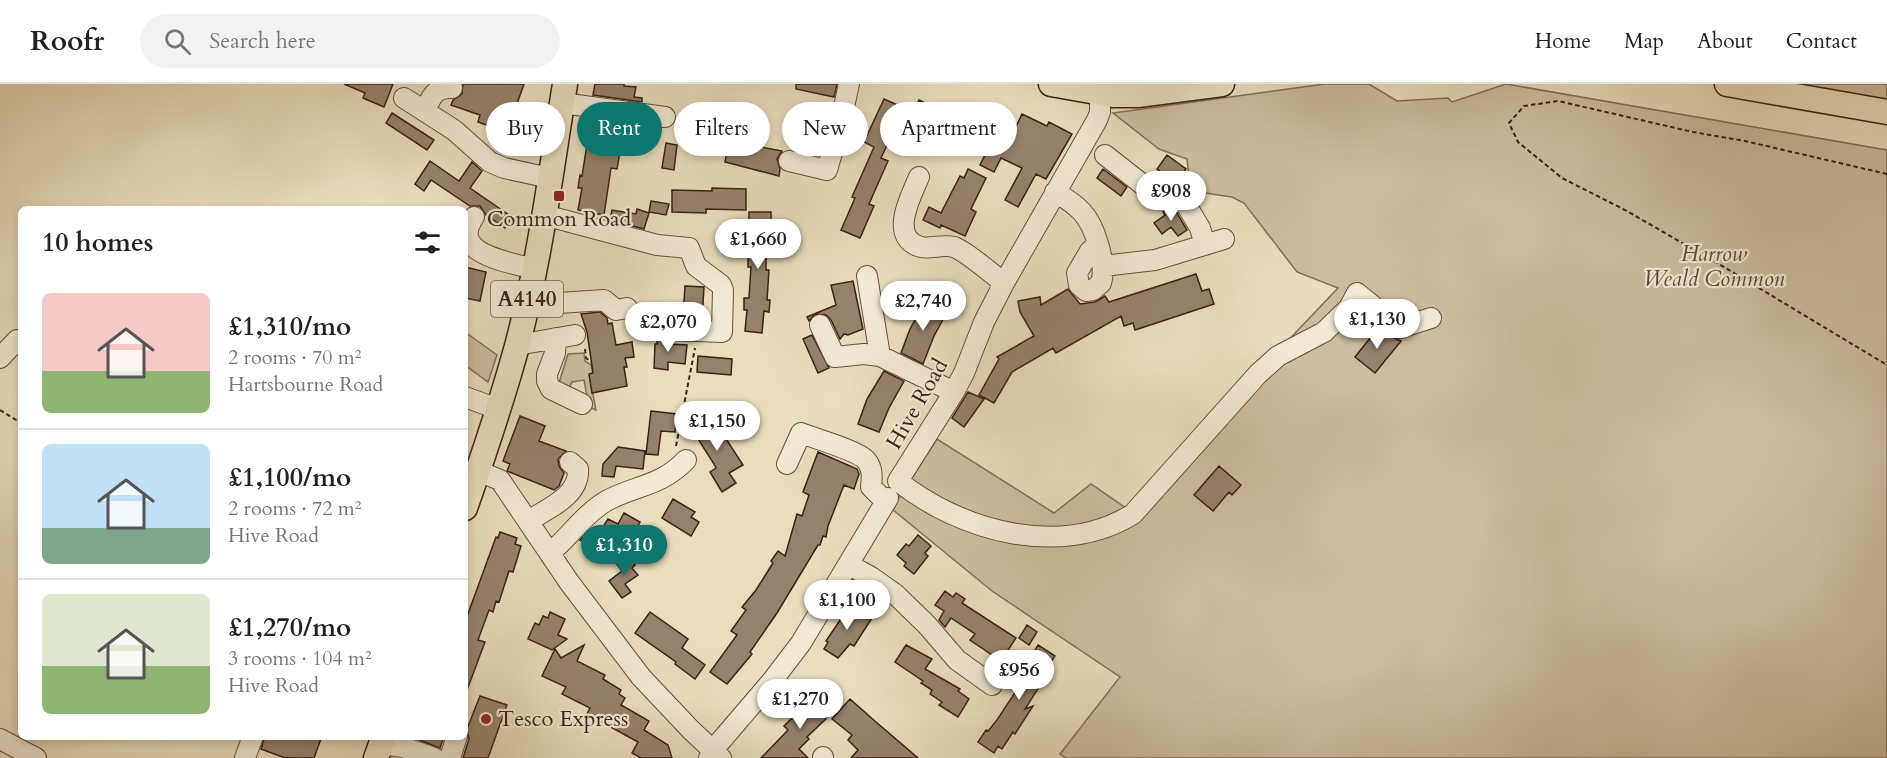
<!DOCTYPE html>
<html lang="en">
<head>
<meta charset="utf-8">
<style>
	body { margin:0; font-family:Cardo,serif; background:#f2f2f2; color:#222; height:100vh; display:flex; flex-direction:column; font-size:22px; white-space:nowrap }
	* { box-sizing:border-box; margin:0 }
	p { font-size:20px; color:#767676 }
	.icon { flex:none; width:33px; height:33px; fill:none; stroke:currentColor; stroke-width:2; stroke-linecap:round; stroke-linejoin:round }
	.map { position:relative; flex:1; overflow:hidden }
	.drawer { position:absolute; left:18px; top:122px; width:450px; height:534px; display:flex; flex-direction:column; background:#fff; border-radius:9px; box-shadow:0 3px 9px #0003 }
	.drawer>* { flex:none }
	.top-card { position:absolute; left:486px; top:18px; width:570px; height:54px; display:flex; gap:12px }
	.price { position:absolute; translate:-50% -51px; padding:0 14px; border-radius:21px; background:#fff; color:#222; font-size:20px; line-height:39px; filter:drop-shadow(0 2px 3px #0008) }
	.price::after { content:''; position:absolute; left:50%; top:36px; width:18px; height:14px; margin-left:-9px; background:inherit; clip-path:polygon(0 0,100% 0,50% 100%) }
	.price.on { background:#0f766e; color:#fff }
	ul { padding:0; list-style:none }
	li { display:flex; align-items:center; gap:18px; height:150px; padding:0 24px }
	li+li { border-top:2px solid #e0e0e0 }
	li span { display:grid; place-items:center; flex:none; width:168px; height:120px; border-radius:9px; color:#555 }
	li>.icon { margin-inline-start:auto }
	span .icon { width:72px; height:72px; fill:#fffc; stroke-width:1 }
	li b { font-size:26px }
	h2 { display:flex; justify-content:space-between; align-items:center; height:72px; padding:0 24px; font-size:26px }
	.pill { padding:0 21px; border-radius:27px; background:#fff; box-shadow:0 3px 9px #0003; font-size:21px; line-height:54px }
	.pill.on { background:#0f766e; color:#fff }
	header { display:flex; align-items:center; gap:36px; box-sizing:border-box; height:84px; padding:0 30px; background:#fff; border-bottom:2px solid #e0e0e0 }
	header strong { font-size:28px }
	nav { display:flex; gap:33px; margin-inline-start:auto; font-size:21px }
	.search { width:420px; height:54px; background:#f2f2f2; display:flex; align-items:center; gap:15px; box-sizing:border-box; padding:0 21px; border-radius:33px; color:#767676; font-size:22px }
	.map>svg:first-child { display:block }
</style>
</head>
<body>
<header>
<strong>Roofr</strong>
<div class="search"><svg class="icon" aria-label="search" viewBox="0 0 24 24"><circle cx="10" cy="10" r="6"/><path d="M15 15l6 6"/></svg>Search here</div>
<nav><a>Home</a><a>Map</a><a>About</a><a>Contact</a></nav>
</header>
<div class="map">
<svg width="1887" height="674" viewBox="0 0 1887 674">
	<rect width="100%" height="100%" fill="#e9ddbd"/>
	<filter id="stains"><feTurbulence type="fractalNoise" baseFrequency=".00333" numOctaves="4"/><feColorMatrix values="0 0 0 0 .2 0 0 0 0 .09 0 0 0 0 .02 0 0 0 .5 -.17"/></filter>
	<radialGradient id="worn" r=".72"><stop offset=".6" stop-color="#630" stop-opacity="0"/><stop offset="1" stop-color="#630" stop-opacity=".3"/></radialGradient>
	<path fill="#ccbda0" stroke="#846e5a" stroke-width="1.5" d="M1325 0H1369L1397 17 1448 14 1452 18 1506 0 1887 66V674H1066L1060 670 1120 593 992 507 892 425 937 355 1054 429 1091 400 1139 433 1235 312 1338 204 1297 188 1244 119 1232 113 1198 108 1190 101 1187 75 1159 65 1113 29Z
		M1792 0H1887V18Z
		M465 248 497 271 488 298 465 281Z
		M584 269 585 277 591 281 593 289 589 290 596 326 589 323 584 296 572 298 568 306 559 299 568 270Z"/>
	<path fill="#96826c" stroke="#3c2014" stroke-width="1.5" d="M344 0H393L384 23 363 14 365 9Z
		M463 0H524L507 48 478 38 480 31 451 21 453 16 462 10Z
		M595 0H624V2L636 3 634 13 642 14V18L593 11Z
		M796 0H837L834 13 796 5Z
		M884 15 913 28 919 16 977 43 979 38 1011 53 1022 30 1047 42 1049 38 1072 50 1046 95 1036 90 1018 123 1005 116 1022 84 1001 74 994 88 980 81 988 65 952 49 948 59 929 51 927 54 897 40 881 74 888 77 869 120 874 122 860 154 841 146 855 114 852 113 874 63 864 58Z
		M392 29 434 56 427 66 386 39Z
		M713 32 744 40 742 46 763 50 761 63 782 67 777 75 780 85 779 92 725 78 730 52 710 47Z
		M591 35 639 42 637 58 622 56 617 85 611 84 604 131 578 126 582 104H578L580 91 582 92Z
		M666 59 677 61 674 86 662 84Z
		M1167 71 1186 85 1176 99 1157 85Z
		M430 77 459 97 472 78 482 87 470 104 512 133 505 144 486 131 480 122H470L431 96 424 107 415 100Z
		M968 85 986 94 971 125 976 128 965 152 941 141 940 144 923 136 929 123 941 129 960 92 964 94Z
		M1103 85 1127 103 1121 112 1097 94Z
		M712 104 746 105V126L706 125V129L672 128V106L712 107Z
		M651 117 669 120 666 131 649 128Z
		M1169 124H1174L1187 146 1178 152 1171 143 1162 150 1154 139 1165 131 1163 128Z
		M637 125 649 129 644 145 610 136 612 126 636 130Z
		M749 128H771V162H766V186H769L767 216H770L769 228 764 227 762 249 745 247 747 226H744V214H749L751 183H748Z
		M465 183 486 188 480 217 465 214Z
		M1196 190 1202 207 1209 205 1214 220 1135 246 1133 239 1124 242 1121 232 1056 269 1053 264 1012 288 994 319 979 311 999 275 997 273 1034 252 1020 228 1018 217 1040 213 1041 221 1068 205 1080 220 1095 218 1105 212 1109 218Z
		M853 197 863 245 848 251 844 250 840 255 831 236 826 231 815 230 809 237 807 233 836 221 831 201Z
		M685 202 704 203 702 235 683 234Z
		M926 216 947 228 934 252 923 280 901 269 910 245Z
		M600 228 607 234 608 240 612 239 616 261 632 258 634 273 625 274 627 283H624L627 302 592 309 589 290 593 289 587 248 581 230Z
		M659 239H662L660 245 661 251 668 257V260L687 261 685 280 668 278V286L654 284 655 260H657Z
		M1379 243 1392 253 1401 257 1375 289 1355 273Z
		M812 251 829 284 818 289 803 255Z
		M698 272 732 275 731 291 697 288Z
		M884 287 904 297 889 324 879 348 858 340 867 315Z
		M968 308 984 315 964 343 952 334Z
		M651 327 677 330 675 348 661 347 658 371 646 370Z
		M520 332 545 342 539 357 566 367 558 375 559 382 564 389 559 402 554 406 507 387 510 380 503 377Z
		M702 332 716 350 721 347 743 381 729 389 736 399 722 408 710 388 716 384 714 380 695 350 693 352 686 342Z
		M618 363 645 367 643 385 616 382 614 393 602 392 603 380Z
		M818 368 857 385 859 390 854 405 844 401 828 442 826 453 823 452 820 461H818L777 529 750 568 752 570 727 600 710 588 737 551 731 547 746 526 742 523 756 506 773 479 771 477 778 467 785 472 797 430 802 432 809 411 803 408Z
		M1219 382 1241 401 1232 411 1229 408 1213 427 1194 411Z
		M673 415 695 428 691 433 699 438 691 452 662 434Z
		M624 429 640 438 627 461 601 446 608 435 618 440Z
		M500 448 517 454 515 460 521 462 513 488 509 487 499 518 496 517 493 528 489 526 478 556 485 558 467 606H465V538L496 453 498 454Z
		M588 448 603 457 598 466 580 456Z
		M918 451 931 462 925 469 928 472 914 490 904 482 906 479 897 471 906 460 909 462Z
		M627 470 635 481 632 484 638 491 625 500 631 508 622 514 609 497 622 487 616 479Z
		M945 507 953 513 956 509 965 515 962 519 1016 554 1001 577 970 556 975 550 951 534 945 543 939 536 944 527 935 521Z
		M851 520 872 534 854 562 850 560 838 574 824 565 828 558 826 557Z
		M550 528 565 535 558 551 567 555 552 566 528 555 535 539 539 541 543 532 548 534Z
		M650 528 688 555 682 564 705 581 695 595 675 580 676 578 635 549Z
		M1027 541 1037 548 1029 561 1019 554Z
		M584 561 577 577 605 591 603 595 621 606 619 610 625 614 621 621 649 637 644 646 668 661 672 674H641L632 669 638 658 587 630 590 624 562 610 566 603 542 592 555 565 561 574Z
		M906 561 932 575 925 585 960 605 958 607 969 615 958 633 939 621 942 618 930 610 932 606 921 599 923 597 895 578Z
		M1038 561 1055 572 1049 581 1052 583 1025 625 1033 622 1015 650 1013 648 1002 665 998 662 994 669 978 658 986 646 988 647 997 636 1026 592 1022 589Z
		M815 611 833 628 807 653 809 655 799 665 808 674H761L788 646 784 642Z
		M480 612 507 621 488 674H463L469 655 467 645Z
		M850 615 876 638 918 674H851L858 666 848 656 852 651 832 635Z
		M265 652H322L314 674H285L261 665Z
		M409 652H444L440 664Z"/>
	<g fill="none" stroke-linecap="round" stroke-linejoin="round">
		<defs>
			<path id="minor" d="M1100 9V28L1097 36 1004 199 984 238 964 289 954 308 898 397C960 447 1061 475 1133 430L1258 290 1278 272 1324 248 1349 224 1357 209 1400 244 1431 234
				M404 14 454 46 490 78 504 84 550 94
				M562 19 665 33
				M425 27C431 13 435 3 452 4
				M1105 71 1156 111 1181 112 1200 144 1205 161
				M789 77 827 86 841 37 849 0
				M919 93C911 112 888 154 921 163 931 165 943 160 954 163 966 167 992 190 1004 199
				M1055 108C1065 114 1074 119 1082 128 1095 142 1107 180 1101 199L1093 206 1086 207 1079 201 1077 189 1090 167 1097 161
				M544 131 657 161 689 164 696 182 721 201 723 206 722 248 672 246
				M474 133C448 170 509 178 534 185
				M1103 182 1155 176 1224 155
				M867 192 880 272
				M527 217 544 220 604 216 616 226 627 224
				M820 241 835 273 864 270 880 272 954 308
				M556 254 555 269 547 290V297L551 305 582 320
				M517 261 575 251
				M0 274 17 256
				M465 313 498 325
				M787 380 801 349C816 355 856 366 866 376 873 384 872 394 871 403L886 418
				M478 387 500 396 569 498 641 593 691 646 721 674
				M528 437C547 425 580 412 578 385L570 378
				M550 469C570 452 585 429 608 416 637 401 661 402 686 376
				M849 481 871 493 895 510 927 541 957 576 992 601
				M0 655 36 674
				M381 660 403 663 434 674
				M823 673V674
				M245 674 253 652
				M450 674 457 652
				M709 674 713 666 772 597 801 559 888 414"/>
			<path id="major" d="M1051 0 1113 11H1138L1222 0
				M1727 0 1887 28
				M465 424C484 370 502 317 517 262 540 176 551 87 565 0
				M376 674 384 652"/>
		</defs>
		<use href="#minor" stroke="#674f3e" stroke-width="22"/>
		<use href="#major" stroke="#3c2014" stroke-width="27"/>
		<path stroke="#3c2014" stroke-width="2" stroke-dasharray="4.5 3" stroke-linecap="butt" d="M1887 90 1745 57 1693 48 1558 17 1524 22 1509 39 1518 58 1562 94 1627 127 1729 186 1887 281
			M585 265 586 274 591 278
			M0 326 21 339
			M676 362 695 264"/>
		<use href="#minor" stroke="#f1e9d4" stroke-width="20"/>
		<use href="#major" stroke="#e9ddbd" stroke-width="24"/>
	</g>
	<g fill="#8f2418" stroke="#f1e9d4" stroke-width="2">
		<rect x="553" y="106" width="12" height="12" rx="3"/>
		<circle cx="486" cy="635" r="6"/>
	</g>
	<g text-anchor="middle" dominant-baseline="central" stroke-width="4.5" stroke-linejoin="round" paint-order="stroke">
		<rect fill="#f1e9d4" stroke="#725c4e" stroke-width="1.5" x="491" y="197" width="72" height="36" rx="4.5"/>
		<g font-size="21" font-weight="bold" fill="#3c2014">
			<text x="527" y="215">A4140</text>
		</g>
		<g font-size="22" fill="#3c2014" stroke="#f1e9d4">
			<text x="559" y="135">Common Road</text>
			<text x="498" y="635" text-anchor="start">Tesco Express</text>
		</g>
		<g font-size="22" font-style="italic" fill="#604737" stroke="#f1e9d4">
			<text x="1714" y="170">Harrow<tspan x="1714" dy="25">Weald Common</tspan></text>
		</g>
		<g font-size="22" fill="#3c2014" stroke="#f1e9d4">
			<text transform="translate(917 320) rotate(-60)">Hive Road</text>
		</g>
	</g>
	<rect width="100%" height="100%" filter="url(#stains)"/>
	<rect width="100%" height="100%" fill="url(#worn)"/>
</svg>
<b class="price" style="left:1171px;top:138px">£908</b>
<b class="price" style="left:758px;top:186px">£1,660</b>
<b class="price" style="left:923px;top:248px">£2,740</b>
<b class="price" style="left:1377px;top:266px">£1,130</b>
<b class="price" style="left:668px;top:269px">£2,070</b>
<b class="price" style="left:717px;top:368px">£1,150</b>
<b class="price on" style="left:624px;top:492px">£1,310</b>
<b class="price" style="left:847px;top:547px">£1,100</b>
<b class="price" style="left:1019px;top:617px">£956</b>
<b class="price" style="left:800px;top:646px">£1,270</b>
<div class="top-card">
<a class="pill">Buy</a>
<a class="pill on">Rent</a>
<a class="pill">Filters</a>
<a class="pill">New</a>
<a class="pill">Apartment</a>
</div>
<section class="drawer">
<h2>10 homes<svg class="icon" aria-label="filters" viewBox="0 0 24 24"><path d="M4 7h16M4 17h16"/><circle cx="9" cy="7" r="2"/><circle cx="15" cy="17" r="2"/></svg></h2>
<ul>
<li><span style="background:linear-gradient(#f6c9c9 65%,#8fb573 0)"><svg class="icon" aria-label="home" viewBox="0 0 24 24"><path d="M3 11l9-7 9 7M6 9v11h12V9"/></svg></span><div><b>£1,310/mo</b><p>2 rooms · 70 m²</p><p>Hartsbourne Road</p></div></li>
<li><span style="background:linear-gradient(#bfe0f5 70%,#7fa58c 0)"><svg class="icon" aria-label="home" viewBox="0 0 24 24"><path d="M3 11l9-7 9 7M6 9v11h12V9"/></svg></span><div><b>£1,100/mo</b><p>2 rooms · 72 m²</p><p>Hive Road</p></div></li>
<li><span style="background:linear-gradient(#dfe7d0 60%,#8fb573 0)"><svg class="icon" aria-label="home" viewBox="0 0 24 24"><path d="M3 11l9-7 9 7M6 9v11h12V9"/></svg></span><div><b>£1,270/mo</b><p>3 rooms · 104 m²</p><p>Hive Road</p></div></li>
</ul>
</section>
</div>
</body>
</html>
